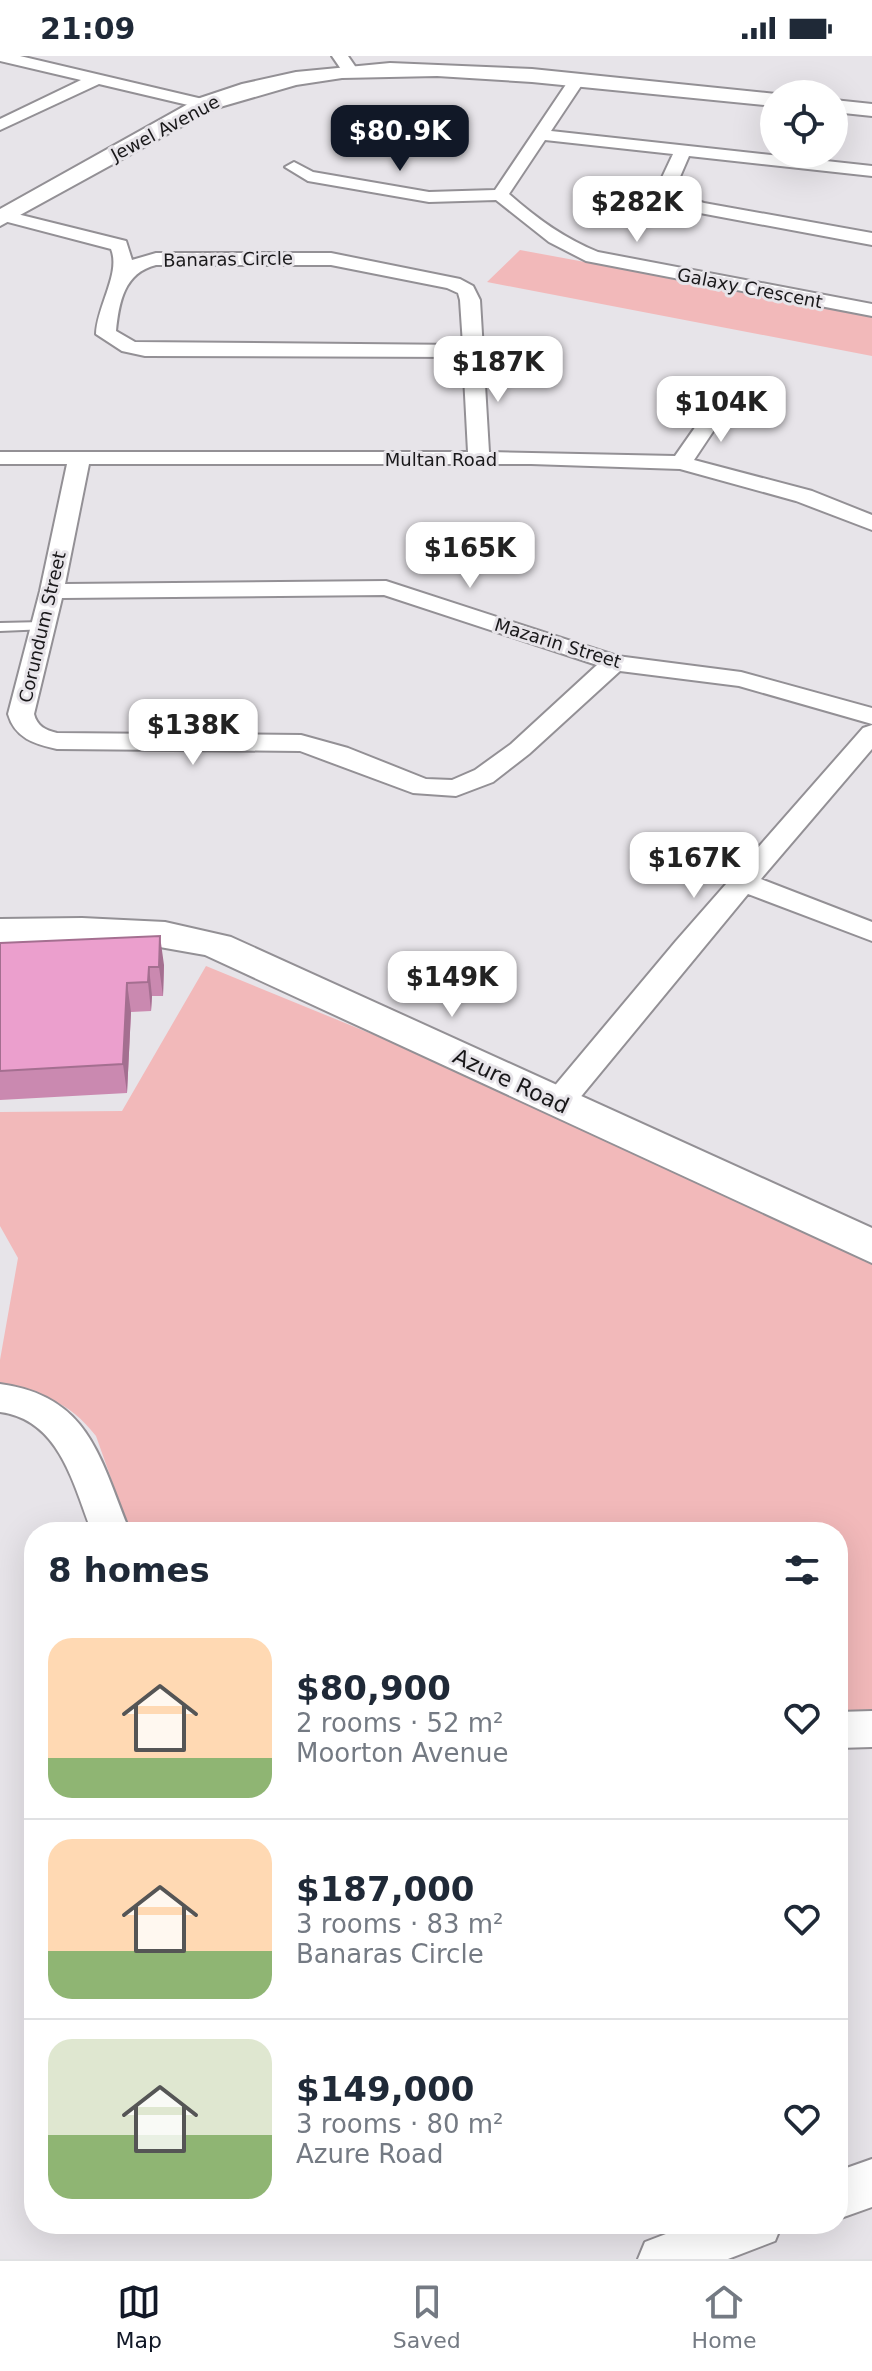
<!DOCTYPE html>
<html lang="en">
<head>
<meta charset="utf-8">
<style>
	body { margin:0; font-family:"DejaVu Sans",sans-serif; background:#f6f6f7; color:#1f2937; height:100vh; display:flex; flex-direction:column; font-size:30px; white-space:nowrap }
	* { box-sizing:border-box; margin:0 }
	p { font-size:26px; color:#747a83 }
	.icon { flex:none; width:44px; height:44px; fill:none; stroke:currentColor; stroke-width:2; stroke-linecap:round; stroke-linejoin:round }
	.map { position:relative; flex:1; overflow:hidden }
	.sheet { position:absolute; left:24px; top:1466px; width:824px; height:712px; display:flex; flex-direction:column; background:#fff; border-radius:32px; box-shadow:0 8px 32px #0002 }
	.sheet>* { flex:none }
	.controls { position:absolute; left:760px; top:24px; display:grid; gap:16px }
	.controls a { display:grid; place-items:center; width:88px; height:88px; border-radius:50%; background:#fff; box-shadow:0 8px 32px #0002; font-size:40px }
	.price { position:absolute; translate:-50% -68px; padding:0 18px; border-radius:16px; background:#fff; color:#222; font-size:26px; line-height:52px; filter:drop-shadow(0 2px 4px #0008) }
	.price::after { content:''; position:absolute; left:50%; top:48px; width:24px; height:18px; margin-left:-12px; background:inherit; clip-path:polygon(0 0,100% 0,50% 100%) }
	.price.current { background:#111827; color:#fff }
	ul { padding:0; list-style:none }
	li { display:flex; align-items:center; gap:24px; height:200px; padding:0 24px }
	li+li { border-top:2px solid #e0e1e3 }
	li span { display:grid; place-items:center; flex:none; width:224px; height:160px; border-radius:24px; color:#555 }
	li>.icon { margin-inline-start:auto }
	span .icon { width:96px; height:96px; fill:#fffc; stroke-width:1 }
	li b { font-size:34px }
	h2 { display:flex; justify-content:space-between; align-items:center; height:96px; padding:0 24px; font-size:34px }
	.status { display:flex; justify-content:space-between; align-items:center; height:56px; padding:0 40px; background:#fff; direction:ltr }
	.status svg { height:22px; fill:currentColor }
	.tabs { display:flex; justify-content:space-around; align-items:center; height:112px; border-top:2px solid #e0e1e3; background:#fff; font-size:22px; color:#747a83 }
	.tabs a { display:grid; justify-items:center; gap:4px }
	.tabs .current { color:#111827 }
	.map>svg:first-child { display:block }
</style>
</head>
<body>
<div class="status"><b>21:09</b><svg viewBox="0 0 49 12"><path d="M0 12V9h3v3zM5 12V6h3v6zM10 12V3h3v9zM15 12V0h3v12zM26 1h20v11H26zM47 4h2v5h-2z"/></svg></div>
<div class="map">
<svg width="872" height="2203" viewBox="0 0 872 2203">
	<rect width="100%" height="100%" fill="#e7e4e9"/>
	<path fill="#f2b9ba" d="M520 194 872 259V300L487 226Z
		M206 910 872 1183V1657H838V1476H130L96 1380C67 1343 44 1340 0 1331V1304L18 1202 0 1170V1056L122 1055Z"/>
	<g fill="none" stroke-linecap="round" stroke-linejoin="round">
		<defs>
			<path id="service" d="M43 566 49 570 47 573 0 575V567Z"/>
			<path id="minor" d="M0 0H20L211 45 213 48 205 53 99 28 0 74V63L81 24 0 5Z
				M332 0H348L359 16 357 19H345Z
				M577 19 585 24 551 75 872 110V120L689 100 676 130 686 141 704 147 872 177V189L700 157C684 153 663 148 658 130L673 98 545 84 509 138C536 162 565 183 598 196L872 248V260L586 205 549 186 496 144 429 146 308 125 285 111 294 106 313 116 429 136 495 134 571 21Z
				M5 155 126 185 132 204 156 197H331L460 223 473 230 480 244 489 396 675 400 717 340 724 338 734 344 694 404 812 435 872 459V474L796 445 680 413 531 408H89L65 528 386 525 617 600 741 616 872 652V668L739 630 620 615 529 698 493 726 456 740 413 737 300 695 57 693C34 688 15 682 8 658L40 535 67 408H0V396H468L463 301 145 300 122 295 96 278C97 250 121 217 111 193L0 164V156ZM156 209H331L447 232 458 237 460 244 463 289 135 286 116 275C119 246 124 217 156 209ZM384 539 597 609 511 688 475 714 452 724 426 723 348 692 301 679 57 677C45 674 37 670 34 658L62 542Z
				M872 669V693L761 823 872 866V885L748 838 569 1055 558 1058 547 1055 542 1047 547 1039 676 885 863 672Z
				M0 1328C90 1340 100 1403 130 1476H92C73 1428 60 1364 0 1356Z
				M872 1655V1691L838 1692V1656Z
				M872 2103V2151L838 2163V2115Z
				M692 2168H782L775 2185 728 2203H638L645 2186Z"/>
			<path id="tertiary" d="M390 7 532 13 776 38 774 50 532 26 437 20 342 22 296 29 213 53 0 170V153L197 43 242 28 296 16Z
				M834 44 872 48V60L834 56Z
				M82 862 165 866 231 881 872 1172V1207L205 899 137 887H0V863Z"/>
		</defs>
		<use href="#service" stroke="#939095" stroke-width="4"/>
		<use href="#minor" stroke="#939095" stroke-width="4"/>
		<use href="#tertiary" stroke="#939095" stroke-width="4"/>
		<use href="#service" fill="#fff" fill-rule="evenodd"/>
		<use href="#minor" fill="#fff" fill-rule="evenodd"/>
		<use href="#tertiary" fill="#fff" fill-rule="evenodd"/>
	</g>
	<path fill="#ca89b0" d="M0 887 164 909 163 940H152L151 955 131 956 127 1037 0 1044Z"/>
	<path fill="#a46f90" d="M160 880 164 909 163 940 159 911Z
		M149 911 152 940 151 955 148 926Z
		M127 927 131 956 127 1037 123 1008Z"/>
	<path fill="#eb9fcd" stroke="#a46f90" stroke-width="2" d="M160 880 159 911H149L148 926 127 927 123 1008 0 1015V887Z"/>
	<g text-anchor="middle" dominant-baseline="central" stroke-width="6" stroke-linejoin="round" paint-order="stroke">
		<g font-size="18" fill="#19181a" stroke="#e7e4e9">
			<text transform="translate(165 72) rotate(-28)">Jewel Avenue</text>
			<text transform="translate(228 203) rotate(-1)">Banaras Circle</text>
			<text transform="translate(750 232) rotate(11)">Galaxy Crescent</text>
			<text x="441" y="403">Multan Road</text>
			<text transform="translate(42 571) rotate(-77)">Corundum Street</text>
			<text transform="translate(558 587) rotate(17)">Mazarin Street</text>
		</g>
		<g font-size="22" fill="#19181a" stroke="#e7e4e9">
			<text transform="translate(511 1025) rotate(25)">Azure Road</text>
		</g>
	</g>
</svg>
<div class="controls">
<a><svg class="icon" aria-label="locate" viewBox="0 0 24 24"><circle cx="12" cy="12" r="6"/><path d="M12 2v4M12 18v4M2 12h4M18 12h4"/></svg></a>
</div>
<b class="price current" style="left:400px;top:117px">$80.9K</b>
<b class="price" style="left:637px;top:188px">$282K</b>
<b class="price" style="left:498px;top:348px">$187K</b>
<b class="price" style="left:721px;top:388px">$104K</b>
<b class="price" style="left:470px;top:534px">$165K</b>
<b class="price" style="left:193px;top:711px">$138K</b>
<b class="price" style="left:694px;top:844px">$167K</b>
<b class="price" style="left:452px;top:963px">$149K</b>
<section class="sheet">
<h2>8 homes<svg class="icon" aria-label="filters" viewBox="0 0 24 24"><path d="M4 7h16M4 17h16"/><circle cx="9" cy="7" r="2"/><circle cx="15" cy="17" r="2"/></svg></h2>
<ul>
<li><span style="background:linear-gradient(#ffd9b3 75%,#8fb573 0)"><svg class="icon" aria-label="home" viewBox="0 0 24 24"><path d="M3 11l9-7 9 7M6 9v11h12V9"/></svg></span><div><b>$80,900</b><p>2 rooms · 52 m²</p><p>Moorton Avenue</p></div><svg class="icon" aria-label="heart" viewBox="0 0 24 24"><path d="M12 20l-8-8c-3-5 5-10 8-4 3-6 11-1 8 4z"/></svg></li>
<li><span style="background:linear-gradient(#ffd9b3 70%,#8fb573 0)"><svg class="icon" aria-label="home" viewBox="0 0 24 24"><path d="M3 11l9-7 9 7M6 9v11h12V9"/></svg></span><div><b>$187,000</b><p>3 rooms · 83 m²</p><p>Banaras Circle</p></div><svg class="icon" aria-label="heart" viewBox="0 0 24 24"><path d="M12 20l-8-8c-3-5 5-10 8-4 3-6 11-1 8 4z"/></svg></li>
<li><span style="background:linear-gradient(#dfe7d0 60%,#8fb573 0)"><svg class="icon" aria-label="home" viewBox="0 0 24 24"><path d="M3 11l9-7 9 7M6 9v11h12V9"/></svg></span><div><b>$149,000</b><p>3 rooms · 80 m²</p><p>Azure Road</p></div><svg class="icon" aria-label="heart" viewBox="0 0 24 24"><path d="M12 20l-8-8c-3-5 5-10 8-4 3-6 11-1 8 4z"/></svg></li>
</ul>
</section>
</div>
<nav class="tabs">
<a class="current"><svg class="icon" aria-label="map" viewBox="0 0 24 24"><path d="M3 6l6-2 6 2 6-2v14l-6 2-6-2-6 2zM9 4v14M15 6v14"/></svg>Map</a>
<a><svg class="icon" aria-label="saved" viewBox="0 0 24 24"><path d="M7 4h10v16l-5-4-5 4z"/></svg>Saved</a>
<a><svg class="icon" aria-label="home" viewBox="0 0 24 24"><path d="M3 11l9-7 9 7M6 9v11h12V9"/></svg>Home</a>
</nav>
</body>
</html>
